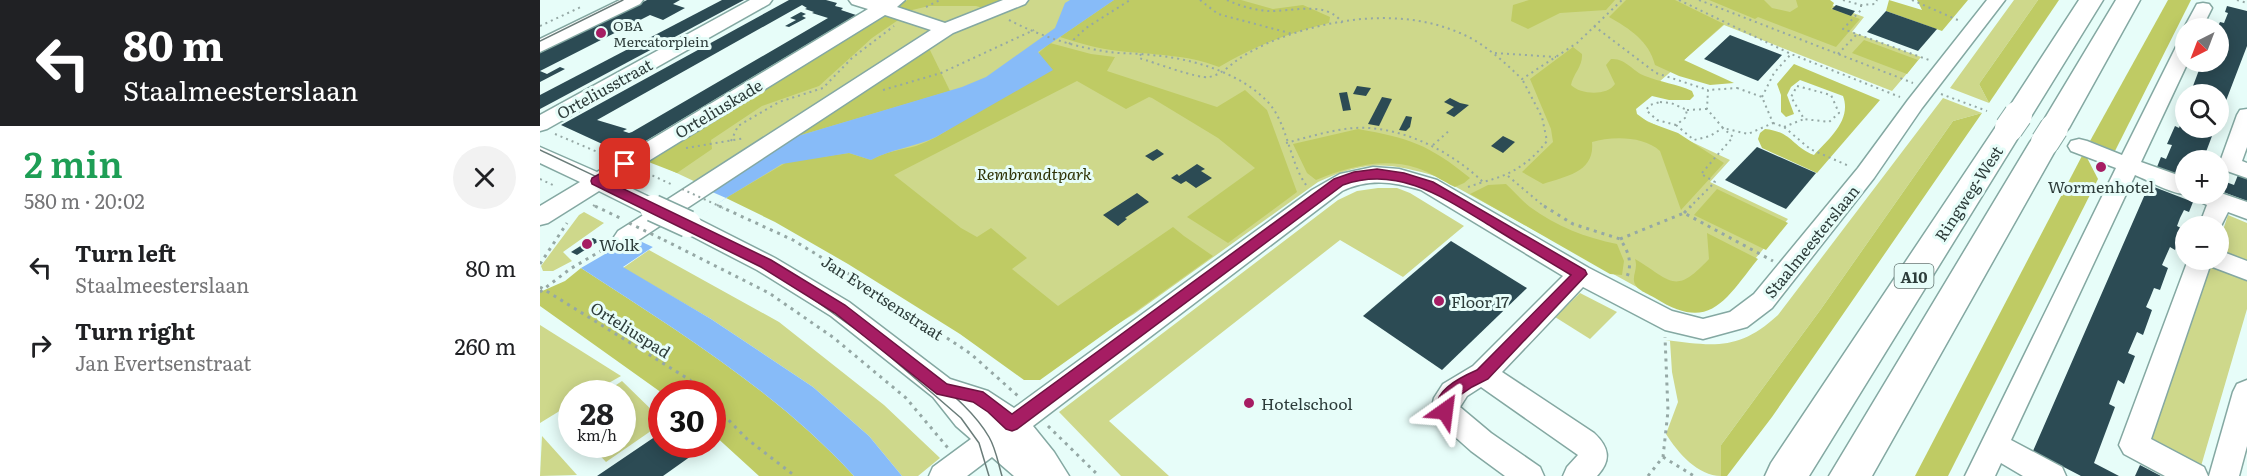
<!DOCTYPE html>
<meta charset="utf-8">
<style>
body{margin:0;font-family:Literata,serif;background:#f2f2f2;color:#202124;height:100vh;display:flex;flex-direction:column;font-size:22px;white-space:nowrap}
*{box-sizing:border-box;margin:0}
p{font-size:20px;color:#757577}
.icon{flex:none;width:33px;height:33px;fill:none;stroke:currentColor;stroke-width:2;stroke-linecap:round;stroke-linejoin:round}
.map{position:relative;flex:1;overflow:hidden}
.drawer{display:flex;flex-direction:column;background:#fff;width:540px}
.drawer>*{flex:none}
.guide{background:#202124;color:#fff;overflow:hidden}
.needle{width:39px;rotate:222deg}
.tools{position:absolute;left:1635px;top:18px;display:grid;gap:12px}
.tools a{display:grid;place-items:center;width:54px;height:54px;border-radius:50%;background:#fff;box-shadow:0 3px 15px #0003;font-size:30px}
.speed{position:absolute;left:18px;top:380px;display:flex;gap:12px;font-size:30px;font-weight:700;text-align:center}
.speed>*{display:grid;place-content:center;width:78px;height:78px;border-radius:50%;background:#fff;box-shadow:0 3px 15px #0003;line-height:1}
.speed small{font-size:15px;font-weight:400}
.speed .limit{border:9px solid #d22;background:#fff;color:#111}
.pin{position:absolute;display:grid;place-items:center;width:51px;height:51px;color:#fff;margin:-26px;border-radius:12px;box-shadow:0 3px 9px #0006}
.me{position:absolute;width:66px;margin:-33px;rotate:31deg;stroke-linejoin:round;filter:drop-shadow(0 0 4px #0008)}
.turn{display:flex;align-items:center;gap:21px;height:126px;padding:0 24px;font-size:27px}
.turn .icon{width:78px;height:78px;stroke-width:2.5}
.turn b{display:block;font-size:42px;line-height:51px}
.round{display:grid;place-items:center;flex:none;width:63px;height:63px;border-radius:32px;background:#f2f2f2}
.head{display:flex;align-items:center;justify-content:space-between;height:102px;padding:0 24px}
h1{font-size:36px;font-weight:600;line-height:45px;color:#1e9e55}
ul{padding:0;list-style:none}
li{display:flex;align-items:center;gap:18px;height:78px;padding:0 24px}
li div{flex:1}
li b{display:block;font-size:22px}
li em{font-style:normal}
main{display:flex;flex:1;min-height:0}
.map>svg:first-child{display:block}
</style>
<main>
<section class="drawer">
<div class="guide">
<div class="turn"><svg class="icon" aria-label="left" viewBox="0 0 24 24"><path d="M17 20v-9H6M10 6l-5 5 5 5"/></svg><div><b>80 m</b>Staalmeesterslaan</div></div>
</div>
<div class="head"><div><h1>2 min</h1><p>580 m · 20:02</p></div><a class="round"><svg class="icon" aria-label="close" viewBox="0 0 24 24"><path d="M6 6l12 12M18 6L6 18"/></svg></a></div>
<ul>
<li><svg class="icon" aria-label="left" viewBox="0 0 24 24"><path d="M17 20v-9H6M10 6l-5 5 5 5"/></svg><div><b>Turn left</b><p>Staalmeesterslaan</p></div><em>80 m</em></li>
<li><svg class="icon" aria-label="right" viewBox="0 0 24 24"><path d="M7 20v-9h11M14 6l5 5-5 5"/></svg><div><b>Turn right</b><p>Jan Evertsenstraat</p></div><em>260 m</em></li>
</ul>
</section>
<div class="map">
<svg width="1707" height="476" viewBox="0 0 1707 476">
<rect width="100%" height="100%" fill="#e7fdf9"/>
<g fill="#ced88b">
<path d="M378 0H1278L1324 17 1312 32 1381 57 1352 91 1184 25 1086 111 1190 160 1170 182 1248 219 1178 304 1122 301 898 177C848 162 826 160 778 182L594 314 486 380 378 304 269 235 109 160 263 71Z"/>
<path d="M1474 0H1498L1439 84 1449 103 1410 88Z"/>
<path d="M1403 98 1442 113 1413 121 1281 309 1181 445V476C1158 476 1138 453 1126 434L1138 402 1132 372 1130 341 1125 340C1174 346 1199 351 1238 315Z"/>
<path d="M838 188H857L870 193 924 226 863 277 800 240 569 421 629 476H581L519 412 798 200 817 191Z"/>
<path d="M44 212 64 223 23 252 32 261 13 271H3L1 266 39 215Z"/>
<path d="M1688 215 1707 223V309L1659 473 1607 447 1672 260H1678L1679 242Z"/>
<path d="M109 250 239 322 344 405 400 458 378 476H362L329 436 273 387 171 319 83 268Z"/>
<path d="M1040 293 1077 312 1050 339 1015 317Z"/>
<path d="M0 325 81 376 51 393H32L31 404 0 423Z"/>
<path d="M82 381 121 419V424L66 462 49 444H82V393H64Z"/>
<path d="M2 436 37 475 0 476Z"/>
</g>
<g fill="#bfcb64">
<path d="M367 0H471L447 9 436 6H389L368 11 358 6Z"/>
<path d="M574 0H701L733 9 763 5 790 17 789 23C749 33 714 46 679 67 646 54 613 55 579 51 558 49 539 43 520 37Z"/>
<path d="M989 0H1075L1066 10 1020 13 988 29 971 21 973 5Z"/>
<path d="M1086 0H1135L1184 24 1144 60 1194 83 1170 85 1139 76 1115 65C1109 41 1090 29 1069 17Z"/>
<path d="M1169 0H1224L1232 8 1250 12 1258 7 1256 0H1290L1294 3 1291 9 1320 19 1296 47 1218 17 1215 19Z"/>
<path d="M1349 0 1382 10 1377 0H1428L1402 31 1346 11Z"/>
<path d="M1498 0H1519L1449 103 1439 84Z"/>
<path d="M1628 0H1651L1575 151 1550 141Z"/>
<path d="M349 11 364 16 332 38 279 86 222 106 171 140 172 149 137 173 106 161Z"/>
<path d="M1324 40 1378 60 1367 74 1312 53Z"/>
<path d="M510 43 551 54 575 57 567 71 677 107 705 90 727 110 757 192 688 243 647 217 715 168 678 138 612 98 609 97 586 109 537 81 354 175 421 228 437 237 451 228 487 258 472 269 518 306 633 227 644 236 673 256 500 380H484L420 334 308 264 235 222 186 198 247 162 309 153 331 160C345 152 360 150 376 146 390 141 402 134 414 126Z"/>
<path d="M387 44 410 91 241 141Z"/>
<path d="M1033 47 1042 54C1043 66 1033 74 1031 85 1041 95 1067 96 1075 84L1066 65 1071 59C1086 58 1092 71 1105 76 1120 82 1137 84 1152 91L1154 96 1150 100H1129L1112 96 1096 109 1097 114 1108 122 1138 133 1184 163 1141 210 1120 151C1104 136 1072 136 1052 142 1055 172 1027 176 1003 184L982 172 1013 142 1011 129 990 79Z"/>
<path d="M1254 64 1340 100 1277 173 1222 148 1218 139 1220 133 1225 129C1253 132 1252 147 1274 155 1289 139 1312 120 1303 96L1260 80 1251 87 1247 95 1254 114 1246 117 1241 112V95L1237 84Z"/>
<path d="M1442 113 1232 417 1187 476H1181V445L1281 309 1413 121Z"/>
<path d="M818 129C869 138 888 144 930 178L924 183 915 187C902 181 890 172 877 168 843 157 807 167 776 180L767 173 753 144Z"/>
<path d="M1544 152 1558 179 1408 476H1375Z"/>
<path d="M966 184C974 191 981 200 990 207 1016 226 1046 238 1077 244L1084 261 1082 275 1070 274 930 194 948 185Z"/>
<path d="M1177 189 1248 223 1226 250 1154 215Z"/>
<path d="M1167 233 1218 259C1185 300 1170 333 1115 298 1109 294 1095 290 1094 281 1093 273 1098 269 1095 259 1133 282 1135 295 1169 259Z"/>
<path d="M41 268C136 330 236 391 314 476H219L173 434 172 393H122L0 306V292L25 281Z"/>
</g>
<path fill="#87bbf8" d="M530 0H574L498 52 513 70 396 137C375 147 351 149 331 160L309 153 242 164 186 198 83 267 171 319 273 387 329 436 362 476H314C236 391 136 330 41 268L84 243 241 141 422 87 446 77 515 28 525 3Z"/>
<path fill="#e7fdf9" d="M163 188 186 198 115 248 89 236Z"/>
<g fill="#2c4b54" fill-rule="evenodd">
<path d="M107 0H140L133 4 145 8 123 20 110 15 0 71 7 74 20 67 25 69 0 82V53Z"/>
<path d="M182 0H204L0 109V95Z"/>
<path d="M249 0H286L297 3 295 6 303 8 301 10 316 15 84 154 21 125ZM262 5 267 8 265 9 274 12 272 13 288 18 92 132 89 133 83 131 87 129 57 120Z"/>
<path d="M1296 5 1315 11 1311 16 1292 9Z"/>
<path d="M1687 6 1707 11V46L1679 119 1678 94H1653L1657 87 1653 86 1659 70 1663 72 1668 62H1678L1677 28 1680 22 1684 23 1688 13 1685 12Z"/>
<path d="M1346 11 1397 29 1378 51 1327 32Z"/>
<path d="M261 12 266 14 262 16 266 18 249 27 245 26 256 20 250 18Z"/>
<path d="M1190 35 1208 42 1242 55 1218 81 1164 59Z"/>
<path d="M817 86 831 88 826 96 813 94Z"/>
<path d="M807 92 811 110 803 111 799 93Z"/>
<path d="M842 97 852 99 839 126 828 124Z"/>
<path d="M910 98 920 103 929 105 914 117 906 113 914 107 904 102Z"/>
<path d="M1645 102 1646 128H1675L1663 160H1646V178L1617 167 1621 157 1626 159 1632 145 1627 144 1635 126 1639 128 1644 115 1640 114Z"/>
<path d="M866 116 872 117 870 127 866 131 859 130Z"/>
<path d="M963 136 975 142 963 153 951 146Z"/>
<path d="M1217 147 1276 173 1246 209 1185 180Z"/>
<path d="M617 149 624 154 613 161 605 156Z"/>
<path d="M657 164 665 169 661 171 672 178 656 188 646 181 641 184 631 178 637 174 639 176Z"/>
<path d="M1698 175 1707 178V201L1678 190V179L1694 185Z"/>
<path d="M1609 185 1653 202 1649 212 1644 210 1640 218 1637 226 1643 229 1635 250 1630 247 1622 265 1628 268 1620 290 1614 288 1610 298 1606 307 1612 310 1603 335 1597 332 1588 353 1595 356 1584 384 1578 380 1569 404 1575 407 1554 463 1579 476H1541L1493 451Z"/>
<path d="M597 193 609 202 585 218 587 219 578 226 563 215Z"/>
<path d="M53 238 59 241 37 255 31 252Z"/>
<path d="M911 241 987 288 902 370 823 316Z"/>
<path d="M122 432V444H168L123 476H57Z"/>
<path d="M1600 465 1621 476H1595Z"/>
</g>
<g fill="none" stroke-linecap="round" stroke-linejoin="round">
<g stroke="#84a8a2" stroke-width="3">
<g id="minor">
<path d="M80 0H103L100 4 0 52V39Z"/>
<path d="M210 0H232L229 4 7 129 0 131V115Z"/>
<path d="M309 0H365L357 7 405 23 463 0H488L485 4 413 33 94 243 86 245 78 243 74 237 78 231 105 214 59 191 8 223 0 225V206L40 182 0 163V147L57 172 328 9 312 4ZM345 15 391 30 122 203 76 181Z"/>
<path d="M1447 0H1465L1382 108 1334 178 1232 308 1207 327 1163 339 1125 330 1043 287 962 372 1054 433C1069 447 1072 460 1057 476H1023L1027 467 1038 455 941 387 927 396 920 407 951 433 1000 467 1004 476H965L931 451 895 419 891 411 894 398 903 384 933 366 1023 276 881 190C853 182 830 178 802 191L493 426 514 452 529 476H474L452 457 427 476H389L393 467 431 439 416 426 393 397 291 316 217 270 140 230 136 224 140 218 148 216 156 218 235 258 309 302 410 379 448 391 474 408 772 190 800 174 833 167 859 169 897 180 1049 268 1132 311 1163 319 1190 312 1214 294 1318 168 1368 100Z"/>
<path d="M1663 3 1669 4 1672 8 1662 28H1646V31L1644 28 1657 4Z"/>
<path d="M1646 39V62H1648L1601 162 1646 178V194H1650C1634 196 1610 181 1595 175L1471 440 1522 467 1526 476H1483L1461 463 1455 476H1425L1576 168 1531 151 1528 146 1531 141 1539 139 1547 141 1582 155 1639 41Z"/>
<path d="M1707 109V147L1702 161 1707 163V178L1687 171 1680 162 1697 115 1700 110Z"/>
<path d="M1678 192 1707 202V219L1688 212 1678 232V226H1659L1667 205 1654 199 1651 194H1678Z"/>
<path d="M1678 250 1707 261V280L1670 266 1611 439 1664 467 1668 476H1625L1584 454 1579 445 1648 260H1678Z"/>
<path d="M1707 380V446L1699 476H1669L1693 392 1697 384Z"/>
</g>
</g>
<g stroke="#84a8a2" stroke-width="3">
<g id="highway">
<path d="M1539 0H1563L1492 115 1488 121 1480 123 1484 128 1269 476H1225L1231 463 1459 122 1467 120 1464 115Z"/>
<path d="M1576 0H1600L1529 128 1524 134 1516 136 1520 142 1332 476H1289L1490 142 1495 135 1503 133 1499 128Z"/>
</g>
</g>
<g stroke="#95a8a5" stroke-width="2" stroke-dasharray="2 4" stroke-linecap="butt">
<path d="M660 0 678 14 753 34"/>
<path d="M687 0C700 6 714 10 728 11 750 12 788 0 802 23"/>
<path d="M1139 0 1251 54 1360 97"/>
<path d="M1159 0 1373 83"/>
<path d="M1303 0 1321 5 1335 4 1337 0"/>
<path d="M1372 0 1420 21"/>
<path d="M1697 0 1707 3"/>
<path d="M1321 5V10L1303 29 1389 60"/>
<path d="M386 7 400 0"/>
<path d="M469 20C500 36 534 47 569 52 583 54 597 53 611 55 649 58 696 71 725 99 748 121 748 159 766 185"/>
<path d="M0 26 43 6"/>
<path d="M1054 26 1116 73 1168 90"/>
<path d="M529 44 546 28 590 0"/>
<path d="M955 53 1016 57"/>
<path d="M601 54 599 58C613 62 658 79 669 77 680 75 688 67 696 61 706 54 717 48 728 43 787 18 860 7 920 33 944 43 963 61 982 79L1037 43 1082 0"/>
<path d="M1298 54 1317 34"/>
<path d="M1257 86 1291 95 1299 113 1289 122 1264 119 1251 97Z"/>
<path d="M1197 88 1222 97 1233 123 1208 134 1183 128 1167 109 1168 90Z"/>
<path d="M343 90 401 73 494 30"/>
<path d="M1401 94 1447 111"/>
<path d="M1222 97 1234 73 1251 54"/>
<path d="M1120 102 1131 103 1147 110 1145 118 1136 125 1117 120 1106 110 1110 105Z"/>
<path d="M1147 110 1167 109"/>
<path d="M1233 123 1244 127 1270 149 1309 166"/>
<path d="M1136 125 1154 140 1170 136 1183 128 1193 137 1161 174 1175 182 1149 208"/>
<path d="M1244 127 1264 119"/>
<path d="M15 134 67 156"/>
<path d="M191 141 198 126 239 102 283 88 312 58 354 26"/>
<path d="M746 143C768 137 791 130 814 128 860 125 911 151 943 182 971 175 989 164 1007 141L1002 117 982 79"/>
<path d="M893 145 910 130"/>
<path d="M146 148 205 138"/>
<path d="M107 173 133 185"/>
<path d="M968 176 1006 208"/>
<path d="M0 179 15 186"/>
<path d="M928 187 943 182"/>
<path d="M53 205 58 208"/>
<path d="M177 205 183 208"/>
</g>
<g stroke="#95a8a5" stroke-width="3" stroke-dasharray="3 5" stroke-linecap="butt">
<path d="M55 206 82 219"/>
<path d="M179 206 253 240 338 292 431 354 478 396"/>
<path d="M1004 206 1033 224 1080 239C1089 252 1093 264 1086 279"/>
<path d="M1144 213 1151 206"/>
<path d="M1080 239 1144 213 1233 261"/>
<path d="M124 240 229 293 294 338 366 398 408 448"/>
<path d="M0 264 27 223"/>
<path d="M0 287 150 380 163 393"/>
<path d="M0 292 30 269 71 245"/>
<path d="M172 403 207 439 255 476"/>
<path d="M508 426 559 476"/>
<path d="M1123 457 1154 476"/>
<path d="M1108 476 1123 457 1128 411 1125 337"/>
</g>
<use href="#minor" fill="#fff" fill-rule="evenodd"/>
<use href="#highway" fill="#fff" fill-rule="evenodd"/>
<g stroke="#6a7c79" stroke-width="1.5">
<path d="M0 41 83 0"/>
<path d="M0 150C132 213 266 272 379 366 403 387 433 409 449 437 456 449 458 463 462 476"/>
<path d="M262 291 332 341 421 418 439 443 449 476"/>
</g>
<g stroke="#84a8a2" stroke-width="29" stroke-linecap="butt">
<path id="minor-bridge" d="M113 208 148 224"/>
</g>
<g stroke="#84a8a2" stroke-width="30" stroke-linecap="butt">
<g id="highway-bridge">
<path d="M1469 128 1478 115"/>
<path d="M1505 142 1514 128"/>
</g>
</g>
<path stroke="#95a8a5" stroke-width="2" stroke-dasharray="2 4" stroke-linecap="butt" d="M142 189 177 205"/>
<path stroke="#95a8a5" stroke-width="3" stroke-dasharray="3 5" stroke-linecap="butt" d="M89 223 124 240"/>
<use href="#minor-bridge" stroke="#fff" stroke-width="26"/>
<use href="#highway-bridge" stroke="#fff" stroke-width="28"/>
</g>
<path fill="#a61d63" stroke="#6c1340" stroke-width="1.5" d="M85 160 89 161 91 164 89 167 67 181 231 260 305 305 407 384 443 392 472 414 794 179 814 172 837 169 864 173 893 182 1045 270 1047 274 948 379 932 387 916 398 910 416 905 418 899 416C887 393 921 377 937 370L1031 275C1004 259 978 243 952 227 906 199 859 165 803 185L477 429 472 431 466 429 448 412 433 402 397 394 295 313 221 267 52 184 51 181 52 178Z"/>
<g fill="#a61d63" stroke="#e7fdf9" stroke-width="2">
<circle cx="61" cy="33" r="6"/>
<circle cx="1561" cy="167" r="6"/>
<circle cx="47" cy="244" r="6"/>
<circle cx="899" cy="301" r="6"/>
<circle cx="709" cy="403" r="6"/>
</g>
<g text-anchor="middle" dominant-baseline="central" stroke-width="6" stroke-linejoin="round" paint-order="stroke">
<g font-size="14" fill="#2d3c3a" stroke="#e7fdf9" text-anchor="start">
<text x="73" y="25">OBA<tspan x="73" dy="16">Mercatorplein</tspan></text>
</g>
<rect fill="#e7fdf9" stroke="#657673" stroke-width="1.5" x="1354.5" y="264" width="39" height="24" rx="4.5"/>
<g font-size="15" font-weight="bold" fill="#2d3c3a">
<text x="1374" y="276">A10</text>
</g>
<g font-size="16" fill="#2d3c3a" stroke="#e7fdf9">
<text transform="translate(64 88) rotate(-29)">Orteliusstraat</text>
<text transform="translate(178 108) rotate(-31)">Orteliuskade</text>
<text transform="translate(1428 193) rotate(-57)">Ringweg-West</text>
<text transform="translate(1271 241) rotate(-51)">Staalmeesterslaan</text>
<text transform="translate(343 297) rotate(33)">Jan Evertsenstraat</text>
<text transform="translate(91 329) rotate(32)">Orteliuspad</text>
</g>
<g font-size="16" font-style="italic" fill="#2d3104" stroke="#e7fdf9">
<text x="494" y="173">Rembrandtpark</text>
</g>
<g font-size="16" fill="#2d3c3a" stroke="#e7fdf9" text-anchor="start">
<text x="1561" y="186" text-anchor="middle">Wormenhotel</text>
<text x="59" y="244">Wolk</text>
<text x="911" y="301">Floor 17</text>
<text x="721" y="403">Hotelschool</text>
</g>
</g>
</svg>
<div class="tools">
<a><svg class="needle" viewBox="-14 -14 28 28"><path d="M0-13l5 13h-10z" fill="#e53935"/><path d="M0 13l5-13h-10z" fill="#757577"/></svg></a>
<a><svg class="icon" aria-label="search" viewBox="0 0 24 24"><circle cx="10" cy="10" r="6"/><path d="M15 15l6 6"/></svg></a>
<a>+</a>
<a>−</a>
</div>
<div class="speed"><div>28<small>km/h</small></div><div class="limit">30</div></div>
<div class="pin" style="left:85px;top:164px;background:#d93025"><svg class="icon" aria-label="arrive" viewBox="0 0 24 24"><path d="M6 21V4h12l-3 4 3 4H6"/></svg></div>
<svg class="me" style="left:905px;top:411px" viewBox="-20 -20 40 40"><path d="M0-17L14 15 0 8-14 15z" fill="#a61d63" stroke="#fff" stroke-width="4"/></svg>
</div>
</main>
